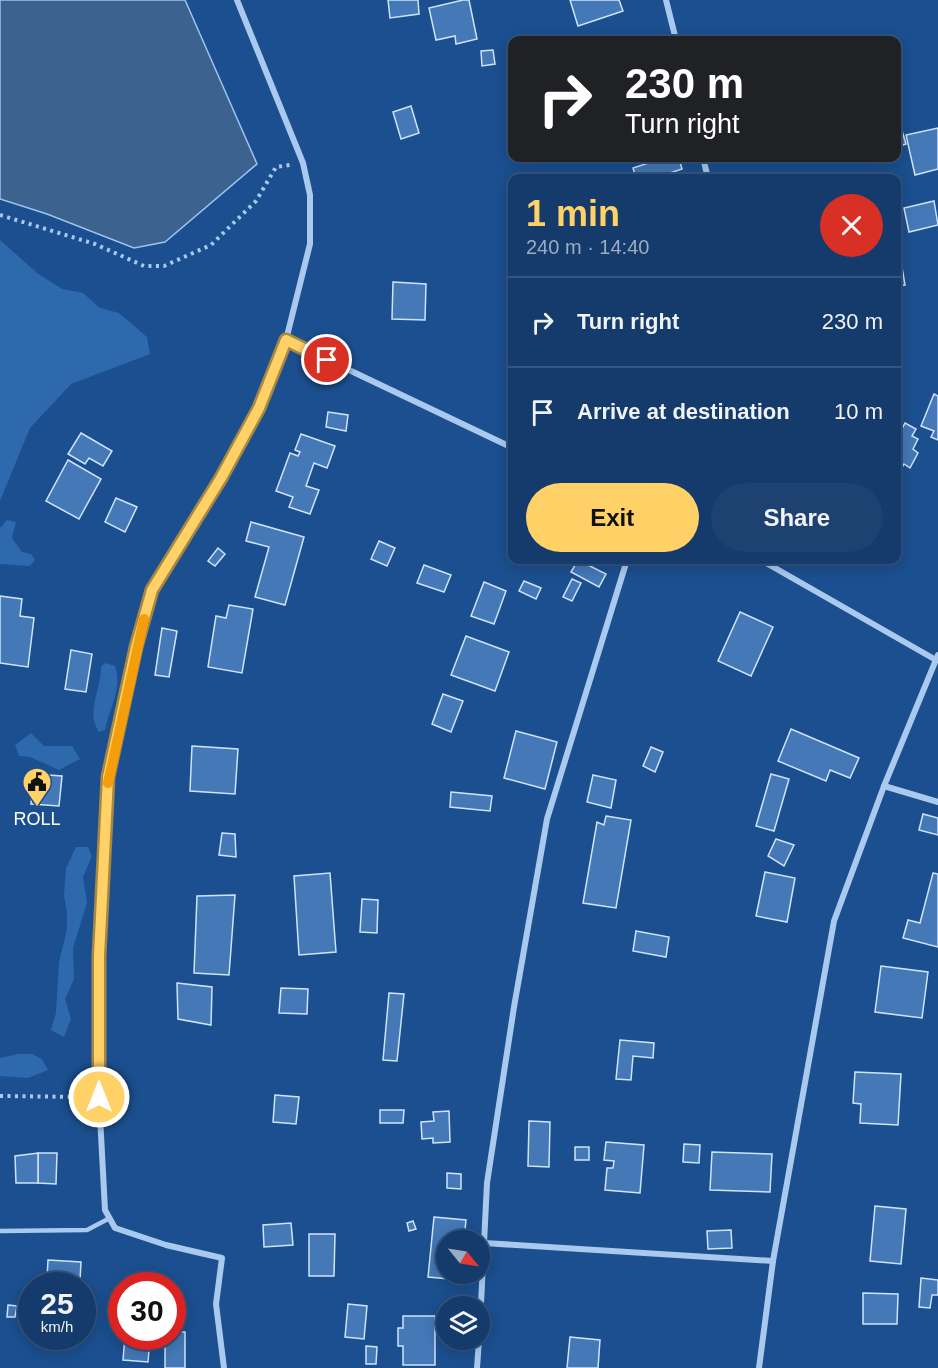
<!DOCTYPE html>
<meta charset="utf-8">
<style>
body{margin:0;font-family:Helvetica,sans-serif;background:#1d4271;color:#f1f3f6;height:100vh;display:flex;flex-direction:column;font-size:22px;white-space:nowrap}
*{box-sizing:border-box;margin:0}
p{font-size:20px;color:#9dadc1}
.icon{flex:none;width:33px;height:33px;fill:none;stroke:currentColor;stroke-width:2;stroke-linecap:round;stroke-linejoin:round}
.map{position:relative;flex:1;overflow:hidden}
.details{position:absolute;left:508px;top:174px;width:393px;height:390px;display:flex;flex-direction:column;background:#143b6b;border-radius:12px;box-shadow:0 3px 15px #0003,0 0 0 2px #33557e}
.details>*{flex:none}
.top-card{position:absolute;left:508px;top:36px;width:393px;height:126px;border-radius:12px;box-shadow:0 3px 15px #0003,0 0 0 2px #33557e;background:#202124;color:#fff;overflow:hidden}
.needle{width:39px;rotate:120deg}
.fabs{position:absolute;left:436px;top:1230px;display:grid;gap:12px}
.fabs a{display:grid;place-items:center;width:54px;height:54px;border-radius:50%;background:#143b6b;box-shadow:0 3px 15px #0003,0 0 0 2px #33557e;font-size:30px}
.speed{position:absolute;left:18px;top:1272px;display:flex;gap:12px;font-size:30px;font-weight:700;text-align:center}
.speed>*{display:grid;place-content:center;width:78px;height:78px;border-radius:50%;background:#143b6b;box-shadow:0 3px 15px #0003,0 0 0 2px #33557e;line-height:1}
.speed small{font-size:15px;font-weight:400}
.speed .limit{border:9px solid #d22;background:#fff;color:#111}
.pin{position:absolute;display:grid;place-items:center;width:51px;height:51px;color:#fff;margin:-26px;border:3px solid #fff;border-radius:50%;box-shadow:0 2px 6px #0007}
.me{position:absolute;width:66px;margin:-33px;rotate:0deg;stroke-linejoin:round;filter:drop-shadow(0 0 4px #0008)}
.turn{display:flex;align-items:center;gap:21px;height:126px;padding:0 18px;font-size:27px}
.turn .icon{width:78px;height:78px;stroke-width:2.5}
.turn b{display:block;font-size:42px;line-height:51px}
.round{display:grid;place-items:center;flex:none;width:63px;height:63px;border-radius:32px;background:#1d4271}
.summary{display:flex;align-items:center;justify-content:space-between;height:102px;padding:0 18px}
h1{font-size:36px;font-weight:800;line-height:45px;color:#ffd166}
.primary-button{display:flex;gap:12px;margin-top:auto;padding:12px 18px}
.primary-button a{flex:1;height:69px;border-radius:36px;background:#ffd166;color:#111;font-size:24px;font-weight:800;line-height:69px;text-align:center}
.primary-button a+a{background:#1d4271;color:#f1f3f6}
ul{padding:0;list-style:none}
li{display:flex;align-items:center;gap:18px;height:90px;padding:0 18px;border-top:2px solid #33557e}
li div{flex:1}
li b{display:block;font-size:22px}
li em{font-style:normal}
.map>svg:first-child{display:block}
</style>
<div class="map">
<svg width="938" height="1368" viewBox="0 0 938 1368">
<rect width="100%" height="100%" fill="#1b4f8f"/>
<g fill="#2e69ad">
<path d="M0 240 37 273 62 289 83 293 100 308 119 313 147 337 150 354 71 384 30 428 0 501Z"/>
<path d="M7 520 16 522 12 538 22 552 31 554 35 560 30 566 0 564V528Z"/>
<path d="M106 663 115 666C123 689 109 708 105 730L99 732C85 712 102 688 101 666Z"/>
<path d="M31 733 44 746H72L80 759 59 770 30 757 19 756 15 745Z"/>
<path d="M76 847H88L92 856 83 877 87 903 73 948 74 979 65 999 71 1019 64 1037 51 1030 56 1013 59 962 67 929V912L64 896 66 868Z"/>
<path d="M18 1054H32L42 1059 48 1070 28 1078 0 1076V1058Z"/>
</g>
<path fill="#3c6290" stroke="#9cc4f0" stroke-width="1.5" d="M0 0H185L257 164 165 242 134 248 47 214 0 199Z"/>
<g fill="#4478b7" stroke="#cfe3fa" stroke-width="1.5">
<path d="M388 0H418L419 14 390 18Z"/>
<path d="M463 0H469L477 39 456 44 455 36 436 40 429 8Z"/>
<path d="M570 0H619L623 11 578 26Z"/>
<path d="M493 50 495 64 482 66 481 51Z"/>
<path d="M411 106 419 133 401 139 393 112Z"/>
<path d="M897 114 906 144 897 147Z"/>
<path d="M938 128V169L915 175 906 135Z"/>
<path d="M616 158H643L617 163Z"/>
<path d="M664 158H679L682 169 655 178H636L633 168Z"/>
<path d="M934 201 938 225 909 232 904 208Z"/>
<path d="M900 255 905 285 897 286V256Z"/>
<path d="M393 282 426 284 425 320 392 319Z"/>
<path d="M934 394 938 396V440L931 437 934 431 921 426Z"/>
<path d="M328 412 348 415 346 431 326 427Z"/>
<path d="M905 423 916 429 912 436 918 439 913 449 918 453 910 468 904 464 898 475 897 431 900 433Z"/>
<path d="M81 433 112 451 103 466 89 458 85 464 68 454Z"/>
<path d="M301 434 335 446 327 468 314 463 306 486 319 490 310 514 289 507 293 497 276 491 290 453 298 456 300 452 295 450Z"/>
<path d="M68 460 101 479 79 519 46 501Z"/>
<path d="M116 498 137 507 125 532 105 522Z"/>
<path d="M251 522 304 537 285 605 255 597 269 547 246 541Z"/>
<path d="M379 541 395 548 387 566 371 559Z"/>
<path d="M218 548 225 554 215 566 208 561Z"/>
<path d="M578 560 606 574 599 587 571 572Z"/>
<path d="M424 565 451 575 444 592 417 583Z"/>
<path d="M572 579 581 583 572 601 563 597Z"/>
<path d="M524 581 541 588 536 599 519 591Z"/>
<path d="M484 582 506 591 494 624 471 616Z"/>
<path d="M0 596 22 599 20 616 34 618 28 667 0 663Z"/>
<path d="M229 605 253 609 242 673 208 667 216 616 226 618Z"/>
<path d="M740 612 773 627 751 676 718 661Z"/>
<path d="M162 628 177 631 169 677 155 675Z"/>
<path d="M466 636 509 652 495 691 451 675Z"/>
<path d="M71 650 92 654 86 692 65 689Z"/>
<path d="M443 694 463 701 451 732 432 724Z"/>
<path d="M791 729 859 758 850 778 830 770 826 781 778 761Z"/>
<path d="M516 731 557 742 545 789 504 778Z"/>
<path d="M192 746 238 749 235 794 190 791Z"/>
<path d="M651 747 663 752 655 772 643 766Z"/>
<path d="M34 774 62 776 59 806 31 804Z"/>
<path d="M771 774 789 779 774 831 756 826Z"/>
<path d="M593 775 616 780 611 808 587 802Z"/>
<path d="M451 792 492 796 490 811 450 807Z"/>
<path d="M923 814 938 818V835L919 830Z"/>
<path d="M606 816 631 820 616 908 583 903 597 822 604 825Z"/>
<path d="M222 833 235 834 236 857 219 855Z"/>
<path d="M776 839 794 845 784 866 768 856Z"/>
<path d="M765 872 795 878 787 922 756 916Z"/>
<path d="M330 873 336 952 299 955 294 876Z"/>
<path d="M933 873 938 874V947L903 938 908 920 920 923Z"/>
<path d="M235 895 229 975 194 973 197 896Z"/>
<path d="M362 899 378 900 377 933 360 932Z"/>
<path d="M636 931 669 937 666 957 633 951Z"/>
<path d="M881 966 928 972 922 1018 875 1012Z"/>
<path d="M177 983 212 987 211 1025 178 1019Z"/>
<path d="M281 988 308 989 307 1014 279 1013Z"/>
<path d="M389 993 404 994 397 1061 383 1060Z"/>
<path d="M620 1040 654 1043 653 1058 633 1056 631 1080 616 1079Z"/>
<path d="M855 1072 901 1074 898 1125 860 1123 861 1104 853 1103Z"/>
<path d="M275 1095 299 1097 296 1124 273 1122Z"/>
<path d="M380 1110H404L403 1123H380Z"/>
<path d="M449 1111 450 1142 433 1143V1138L422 1139 421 1122 434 1121 433 1112Z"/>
<path d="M529 1121 550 1122 549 1167 528 1166Z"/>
<path d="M606 1142 644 1145 640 1193 605 1190 607 1168H613L614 1161 604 1160Z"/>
<path d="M684 1144 700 1145 699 1163 683 1162Z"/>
<rect x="575" y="1147" width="14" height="13"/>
<path d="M712 1152 772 1154 770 1192 710 1190Z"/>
<path d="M38 1153H57L56 1184 38 1183Z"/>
<path d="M38 1153V1183H16L15 1156Z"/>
<path d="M447 1173 461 1174V1189L447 1188Z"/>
<path d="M875 1206 906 1209 901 1264 870 1261Z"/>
<path d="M434 1217 466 1220 464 1240H447V1274H460V1280L428 1277Z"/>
<path d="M413 1221 416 1229 409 1231 407 1223Z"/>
<path d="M291 1223 293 1245 264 1247 263 1225Z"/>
<path d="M731 1230 732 1248 708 1249 707 1231Z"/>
<path d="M309 1234H335L334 1276H309Z"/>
<path d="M48 1260 81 1262 80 1281 47 1278Z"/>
<path d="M921 1278 938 1280V1295H932L930 1308 919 1307Z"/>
<path d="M169 1281 170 1286H151V1282Z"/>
<path d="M863 1293 898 1294 897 1324H863Z"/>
<path d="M348 1304 367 1306 364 1339 345 1337Z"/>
<path d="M8 1305 17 1306 15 1317H7Z"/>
<path d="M403 1316H435V1365H403V1346H398V1328H403Z"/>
<path d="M172 1332H185V1368H165V1336H172Z"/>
<path d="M125 1336 150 1339 148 1362 123 1360Z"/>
<path d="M570 1337 600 1340 598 1368H567Z"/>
<path d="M366 1346 377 1347 376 1364H366Z"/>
</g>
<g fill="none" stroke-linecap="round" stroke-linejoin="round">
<g stroke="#a9c9ee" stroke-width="4" stroke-dasharray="3 4.5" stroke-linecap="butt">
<path d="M0 215 95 244 144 266H164L211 245 256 201 276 167 290 165"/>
<path d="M0 1096 86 1097"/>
</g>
<path stroke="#a9c9ee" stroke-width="4.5" d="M0 1231 87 1230 110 1218"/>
<g stroke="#a9c9ee" stroke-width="6">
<path d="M666 0 676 40"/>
<path d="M703 158 708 178"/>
<path d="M286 340 513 448"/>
<path d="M761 560 936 660"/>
<path d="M884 786 938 802"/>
<path d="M484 1243 773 1261"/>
<path d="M480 1324 487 1183 514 1007 547 819 627 560"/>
<path d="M224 1368 216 1304 222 1258 166 1245 115 1228 105 1210 99 1097V956L108 778 136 647 151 590 221 478 259 408 286 340 310 244V195L303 163 237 0"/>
<path d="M477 1368 479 1340"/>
<path d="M759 1368 773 1261 834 921 884 786 938 655"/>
</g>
</g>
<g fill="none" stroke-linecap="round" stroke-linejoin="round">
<g stroke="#a68842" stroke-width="15">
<path id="route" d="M99 1097V956L108 777 136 647 152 590 221 478 259 408 286 340 327 360"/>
</g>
<use href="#route" stroke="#ffd166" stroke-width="10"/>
<path stroke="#f59e0b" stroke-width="10" d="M108 783 144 619"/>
</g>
<defs>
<g id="civic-pin" transform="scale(1.5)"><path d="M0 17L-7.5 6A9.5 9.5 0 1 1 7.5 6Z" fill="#ffd166" stroke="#1b4f8f"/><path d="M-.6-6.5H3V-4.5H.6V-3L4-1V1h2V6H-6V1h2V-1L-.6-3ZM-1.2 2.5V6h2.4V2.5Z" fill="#111"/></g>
</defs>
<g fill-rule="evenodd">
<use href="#civic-pin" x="37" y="782"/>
</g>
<g text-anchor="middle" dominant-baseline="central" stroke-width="6" stroke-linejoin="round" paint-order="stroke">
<g font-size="18" fill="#fff" stroke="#1b4f8f">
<text x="37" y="819">ROLL</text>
</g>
</g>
</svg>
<div class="fabs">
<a><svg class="needle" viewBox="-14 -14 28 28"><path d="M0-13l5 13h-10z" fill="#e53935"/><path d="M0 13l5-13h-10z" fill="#9dadc1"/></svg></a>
<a><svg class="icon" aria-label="layers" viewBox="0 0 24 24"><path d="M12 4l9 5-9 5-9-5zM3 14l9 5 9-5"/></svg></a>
</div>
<div class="speed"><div>25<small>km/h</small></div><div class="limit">30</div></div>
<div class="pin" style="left:327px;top:360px;background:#d93025"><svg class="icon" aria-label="arrive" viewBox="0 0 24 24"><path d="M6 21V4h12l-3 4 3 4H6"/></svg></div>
<svg class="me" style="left:99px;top:1097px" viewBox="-20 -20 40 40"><circle r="17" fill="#ffd166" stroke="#fff" stroke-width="3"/><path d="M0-11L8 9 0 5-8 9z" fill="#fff"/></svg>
<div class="top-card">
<div class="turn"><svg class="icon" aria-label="right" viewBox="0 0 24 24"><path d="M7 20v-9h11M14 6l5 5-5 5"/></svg><div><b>230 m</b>Turn right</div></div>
</div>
<section class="details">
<div class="summary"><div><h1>1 min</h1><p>240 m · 14:40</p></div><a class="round" style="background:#d93025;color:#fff"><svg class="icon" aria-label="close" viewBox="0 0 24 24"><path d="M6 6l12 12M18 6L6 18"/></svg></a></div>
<ul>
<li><svg class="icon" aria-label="right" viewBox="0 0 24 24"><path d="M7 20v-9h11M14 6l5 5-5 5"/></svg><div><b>Turn right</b></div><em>230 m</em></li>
<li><svg class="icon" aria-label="arrive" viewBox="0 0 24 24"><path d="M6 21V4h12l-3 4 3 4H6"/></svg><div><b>Arrive at destination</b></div><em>10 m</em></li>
</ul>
<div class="primary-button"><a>Exit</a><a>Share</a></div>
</section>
</div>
